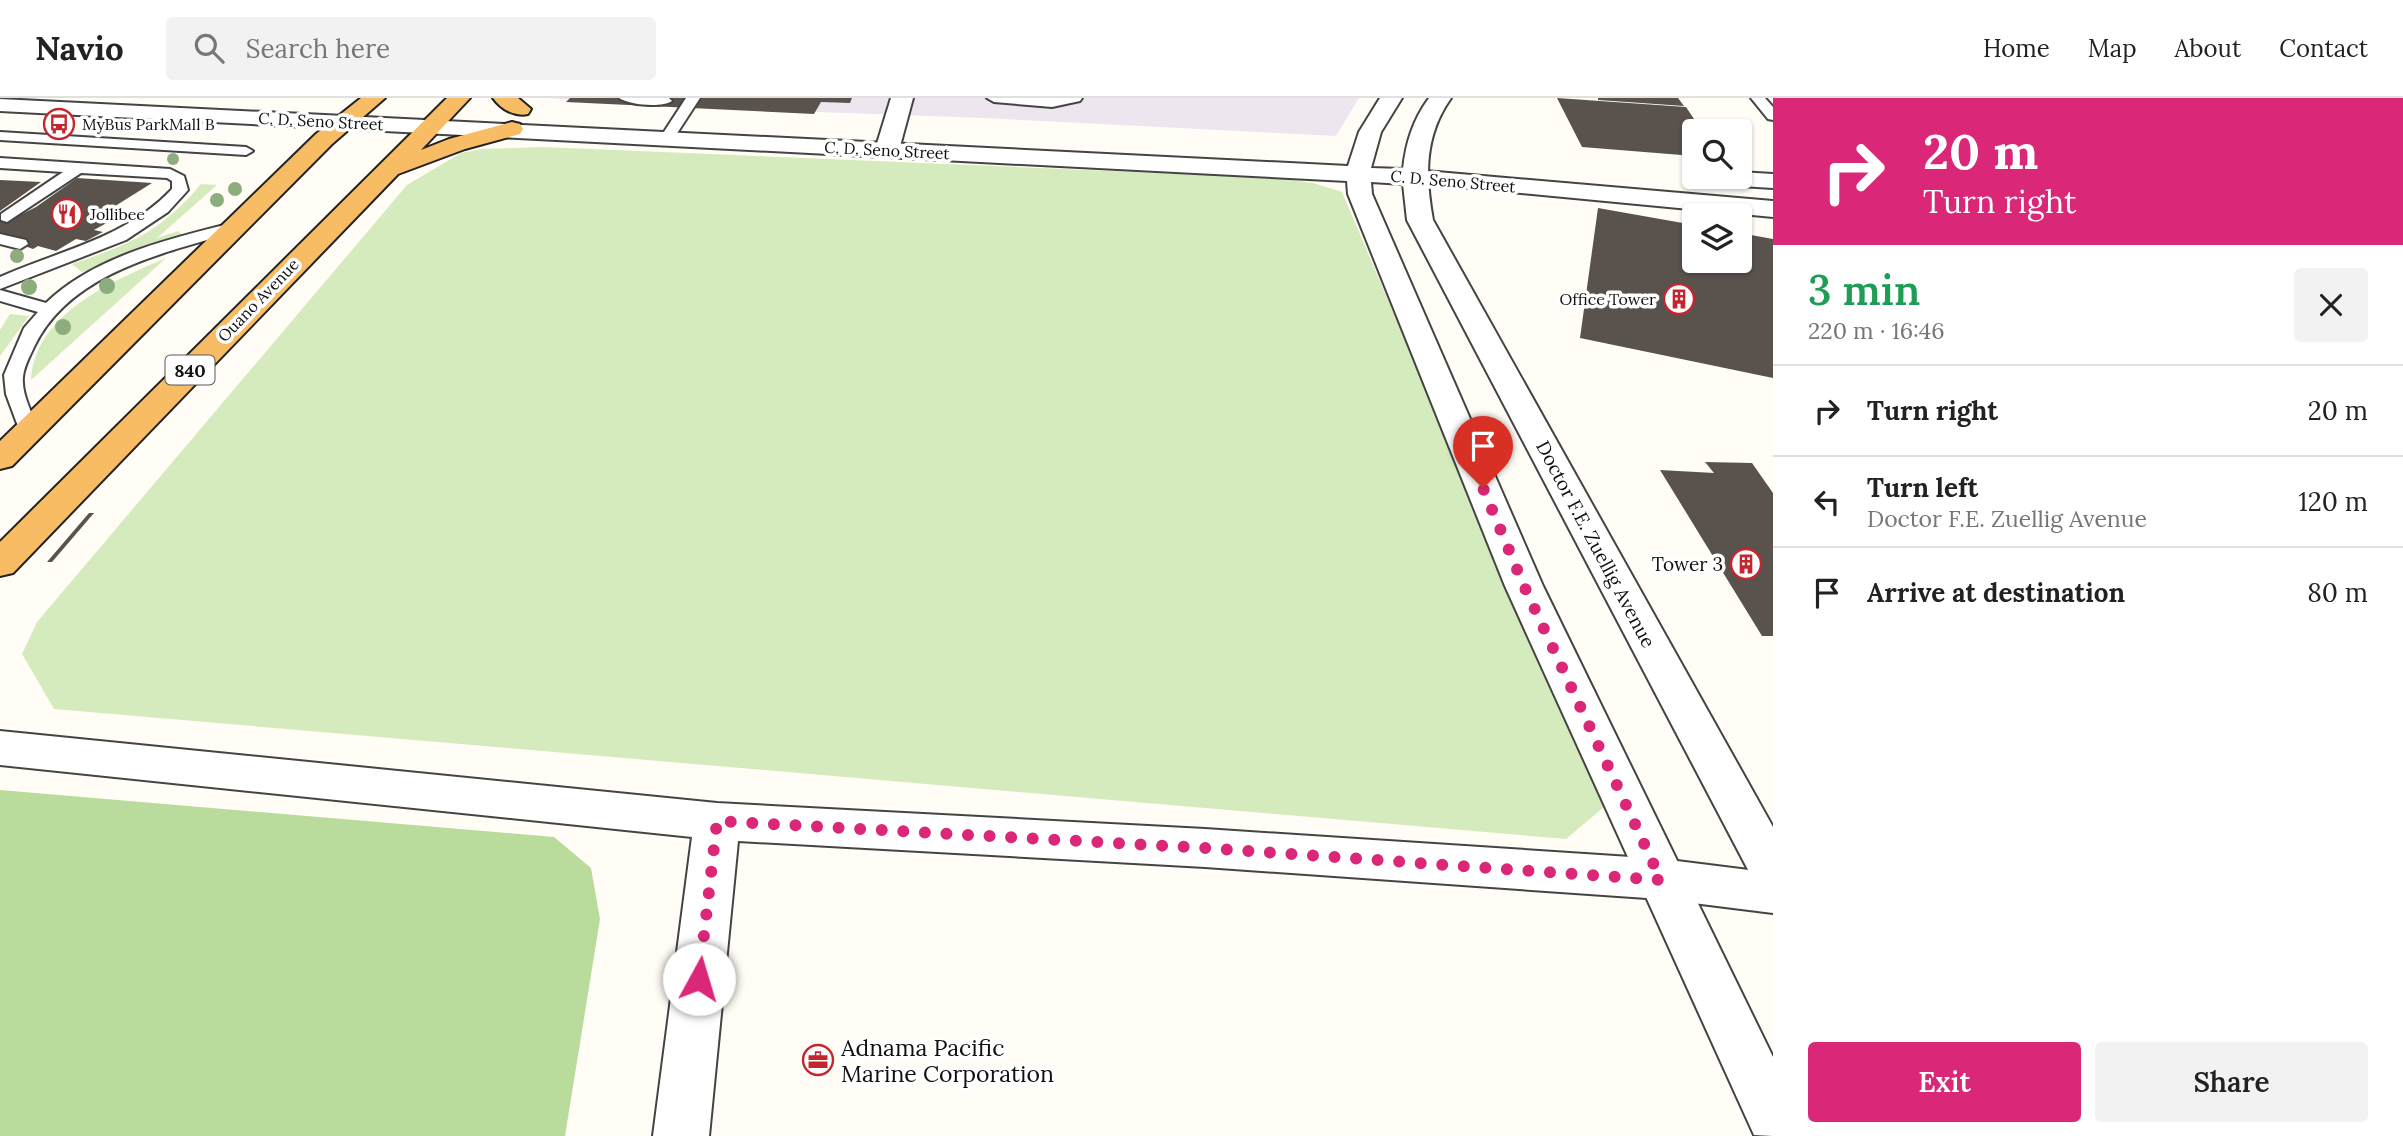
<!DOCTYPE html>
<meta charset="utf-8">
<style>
body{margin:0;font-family:Lora,serif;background:#f2f2f2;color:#222;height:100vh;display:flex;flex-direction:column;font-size:26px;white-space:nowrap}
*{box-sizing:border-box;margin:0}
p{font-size:23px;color:#767676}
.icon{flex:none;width:38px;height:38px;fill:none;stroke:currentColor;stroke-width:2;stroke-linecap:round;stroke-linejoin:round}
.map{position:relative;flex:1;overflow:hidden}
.drawer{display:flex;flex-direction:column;background:#fff;width:630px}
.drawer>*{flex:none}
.hud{background:#db2777;color:#fff;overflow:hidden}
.fabs{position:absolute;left:1682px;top:21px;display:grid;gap:14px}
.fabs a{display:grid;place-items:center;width:70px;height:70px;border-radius:7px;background:#fff;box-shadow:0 2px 5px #0004;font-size:35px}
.pin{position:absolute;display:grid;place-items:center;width:60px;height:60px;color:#fff;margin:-72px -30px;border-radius:50% 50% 50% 0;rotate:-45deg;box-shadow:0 0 7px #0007}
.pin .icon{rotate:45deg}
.me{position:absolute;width:77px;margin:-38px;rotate:6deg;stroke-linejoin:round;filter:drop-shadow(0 0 5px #0008)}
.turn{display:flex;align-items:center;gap:24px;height:147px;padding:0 35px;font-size:32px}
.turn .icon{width:91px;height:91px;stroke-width:2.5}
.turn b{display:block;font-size:49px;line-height:60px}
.round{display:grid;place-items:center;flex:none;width:74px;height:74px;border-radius:7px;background:#f2f2f2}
.overview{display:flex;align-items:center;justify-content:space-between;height:119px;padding:0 35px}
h1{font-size:42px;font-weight:600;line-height:52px;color:#1e9e55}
.button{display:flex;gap:14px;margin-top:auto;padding:14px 35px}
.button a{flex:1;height:80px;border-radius:7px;background:#db2777;color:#fff;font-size:28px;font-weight:600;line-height:80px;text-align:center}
.button a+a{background:#f2f2f2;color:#222}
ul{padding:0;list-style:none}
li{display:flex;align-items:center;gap:21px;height:91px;padding:0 35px;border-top:2px solid #e0e0e0}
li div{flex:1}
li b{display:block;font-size:26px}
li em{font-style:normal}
header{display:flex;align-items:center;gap:42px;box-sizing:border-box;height:98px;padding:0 35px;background:#fff;border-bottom:2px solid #e0e0e0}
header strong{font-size:33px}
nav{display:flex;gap:38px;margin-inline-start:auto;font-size:24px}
.search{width:490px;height:63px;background:#f2f2f2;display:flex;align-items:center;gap:18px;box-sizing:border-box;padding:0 24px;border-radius:7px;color:#767676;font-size:26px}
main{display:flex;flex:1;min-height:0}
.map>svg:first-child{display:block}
</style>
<header>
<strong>Navio</strong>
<div class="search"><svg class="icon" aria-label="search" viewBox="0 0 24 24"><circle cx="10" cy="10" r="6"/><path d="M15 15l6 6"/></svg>Search here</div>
<nav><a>Home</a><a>Map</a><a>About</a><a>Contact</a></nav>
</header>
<main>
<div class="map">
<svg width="1773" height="1038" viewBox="0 0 1773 1038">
<rect width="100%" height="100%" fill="#fffdf5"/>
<path fill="#eee6ef" d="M549 0H1359L1336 38 983 20 649 8Z"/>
<g fill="#d5ebbd">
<path d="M543 49 1276 80 1313 85 1342 94 1604 709 1566 741 54 611 22 556 37 524 407 87 461 55 481 51Z"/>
<path d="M201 86 217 87 157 140 178 133 184 139 82 174 72 166C129 147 162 133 201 86Z"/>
<path d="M166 160 31 282C35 215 113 183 166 160Z"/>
<path d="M10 216 29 218 0 258V232Z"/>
</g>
<path fill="#b9dc9c" d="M0 692 554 739 591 770 600 821 565 1038H0Z"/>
<g fill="#5a524d">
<path d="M570 0H852L850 5 821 4 814 16 566 4Z"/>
<path d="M1557 0 1686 9 1702 33H1694V58L1582 49Z"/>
<path d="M1598 0H1678L1684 8 1598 2Z"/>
<path d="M77 80 152 85 104 115 121 117 94 132 103 134 86 143 76 141 56 153 38 148 33 151 0 139V120L16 119 36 109Z"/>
<path d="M0 82 41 84 0 113Z"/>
<path d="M1598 110 1694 127V163H1740V135L1773 141V280L1580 240Z"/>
<path d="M1705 364 1752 365 1773 395V538H1762L1660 372 1714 375Z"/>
<path d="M89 415H94L52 464H47Z"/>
</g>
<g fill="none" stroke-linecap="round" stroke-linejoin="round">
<g stroke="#444" stroke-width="4">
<g id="service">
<path d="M619 0H669L672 3C662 10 629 7 619 0Z"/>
<path d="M686 0H700L672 43H662L660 40Z"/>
<path d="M987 0H1082L1080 3 1052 9 994 4Z"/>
<path d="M1751 0H1765L1773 9V22L1768 21Z"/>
<path d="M0 34 246 49 253 53 246 57 0 42Z"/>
<path d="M0 60 170 71 184 78 188 92 168 114 126 142 0 191V179C60 152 125 141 172 91V83L167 80 81 75 7 124 1 122V116L63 74 0 70Z"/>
<path d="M236 124 244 129 242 132C168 154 70 173 34 249 30 258 24 268 23 279 21 297 34 318 39 335L36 339H22L6 296 4 277 24 230 38 214 0 203V192L46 205C94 158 172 140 236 124Z"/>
<path d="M0 136 26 142 28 146 20 151 0 146Z"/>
</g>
</g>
<g stroke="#444" stroke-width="4">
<g id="minor">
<path d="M891 0H913L899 52 895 57H879L875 52Z"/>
<path d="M1414 72 1773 103V119L1406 84 1402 79 1406 74Z"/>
<path d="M1740 74 1773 76V90L1708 86 1700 84 1696 79H1740Z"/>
<path d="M0 633 717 705 1205 731 1661 761 1773 775V815L1661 801 1205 769 738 743 709 1038H653L692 739 0 667Z"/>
</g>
</g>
<g stroke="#444" stroke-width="4">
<path id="tertiary" d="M1380 0H1402L1381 34 1371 70 1403 71C1406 44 1413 22 1429 0H1451C1424 38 1425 78 1433 122L1773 729V793L1756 787 1407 122 1403 86 1371 84 1372 96 1543 488 1773 959V1038L1754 1037 1505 488 1348 96 1347 83 0 13V1L1348 68 1359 34Z"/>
</g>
<g stroke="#222" stroke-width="4">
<g id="trunk">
<path d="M361 0H385L332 46 12 368 0 371V343L316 36Z"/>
<path d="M447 0H470L421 52 449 41 512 24 520 26 523 31 520 36 465 51 398 76 13 475 0 478V444Z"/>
<path d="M493 0H518L531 11 528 16C514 19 501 11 493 0Z"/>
</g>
</g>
<use href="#service" fill="#fff" fill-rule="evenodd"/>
<use href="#minor" fill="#fff" fill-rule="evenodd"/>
<use href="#tertiary" fill="#fff" fill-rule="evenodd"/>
<use href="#trunk" fill="#f7bc64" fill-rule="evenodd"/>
</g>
<g fill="#8dad7f">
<circle cx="173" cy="61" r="6"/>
<circle cx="235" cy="91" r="7"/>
<circle cx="217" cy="102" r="7"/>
<circle cx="17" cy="158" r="7"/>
<circle cx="107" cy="188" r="8"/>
<circle cx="29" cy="189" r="8"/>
<circle cx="63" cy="229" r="8"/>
</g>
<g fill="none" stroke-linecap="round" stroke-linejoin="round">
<path stroke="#db2777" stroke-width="12" stroke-dasharray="0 21.6" d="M699 881 717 723 1205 750 1661 782 1524 488 1483 390"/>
</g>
<defs>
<g id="bus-ring" transform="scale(1.575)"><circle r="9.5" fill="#fff" stroke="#c4262e" stroke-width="1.5"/><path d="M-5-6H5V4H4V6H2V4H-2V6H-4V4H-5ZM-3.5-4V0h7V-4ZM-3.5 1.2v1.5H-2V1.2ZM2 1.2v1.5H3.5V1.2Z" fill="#c4262e"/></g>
<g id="restaurant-ring" transform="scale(1.575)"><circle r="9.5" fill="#fff" stroke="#c4262e" stroke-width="1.5"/><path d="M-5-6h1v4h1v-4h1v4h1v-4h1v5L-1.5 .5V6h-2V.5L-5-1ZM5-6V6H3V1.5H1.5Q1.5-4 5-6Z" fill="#c4262e"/></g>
<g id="building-ring" transform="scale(1.575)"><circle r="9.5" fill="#fff" stroke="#c4262e" stroke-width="1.5"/><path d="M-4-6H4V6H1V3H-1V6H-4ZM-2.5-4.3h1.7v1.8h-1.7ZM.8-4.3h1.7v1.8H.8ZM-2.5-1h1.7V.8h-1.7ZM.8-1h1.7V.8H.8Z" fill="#c4262e"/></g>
<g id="office-ring" transform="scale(1.575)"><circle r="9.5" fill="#fff" stroke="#c4262e" stroke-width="1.5"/><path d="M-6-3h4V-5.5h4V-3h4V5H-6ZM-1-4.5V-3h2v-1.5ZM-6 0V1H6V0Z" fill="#c4262e"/></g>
</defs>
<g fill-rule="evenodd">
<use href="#bus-ring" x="59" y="26"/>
<use href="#restaurant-ring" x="67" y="116"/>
<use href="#building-ring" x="1679" y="201"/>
<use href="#building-ring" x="1746" y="466"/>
<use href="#office-ring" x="818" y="962"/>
</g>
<g text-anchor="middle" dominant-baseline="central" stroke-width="7" stroke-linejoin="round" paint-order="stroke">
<g font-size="16" fill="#111" stroke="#fff">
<text transform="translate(321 23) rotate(3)">C. D. Seno Street</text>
<text transform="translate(887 52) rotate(3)">C. D. Seno Street</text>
<text transform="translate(1453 83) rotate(5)">C. D. Seno Street</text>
<text transform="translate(258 202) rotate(-46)">Ouano Avenue</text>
</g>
<g font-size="16" fill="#111" stroke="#fff" text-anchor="start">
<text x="82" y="26">MyBus ParkMall B</text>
<text x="90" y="116">Jollibee</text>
<text x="1656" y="201" text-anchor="end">Office Tower</text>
</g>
<rect fill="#fff" stroke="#585858" stroke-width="2" x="165.5" y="257.5" width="49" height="29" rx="5"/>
<g font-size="18" font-weight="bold" fill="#111">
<text x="190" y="272">840</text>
</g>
<g font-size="19" fill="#111" stroke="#fff">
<text transform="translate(1596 446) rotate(62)">Doctor F.E. Zuellig Avenue</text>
</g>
<g font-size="19" fill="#111" stroke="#fff" text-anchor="end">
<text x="1723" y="466">Tower 3</text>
</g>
<g font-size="23" fill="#111" stroke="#fff" text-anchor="start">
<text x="841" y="949">Adnama Pacific<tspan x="841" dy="26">Marine Corporation</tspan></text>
</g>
</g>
</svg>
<div class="fabs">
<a><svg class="icon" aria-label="search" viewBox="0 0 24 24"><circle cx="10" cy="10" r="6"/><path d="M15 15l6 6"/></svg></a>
<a><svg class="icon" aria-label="layers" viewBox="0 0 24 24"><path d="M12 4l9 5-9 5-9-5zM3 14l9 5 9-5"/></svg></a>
</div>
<div class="pin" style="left:1483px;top:390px;background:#d93025"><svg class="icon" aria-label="arrive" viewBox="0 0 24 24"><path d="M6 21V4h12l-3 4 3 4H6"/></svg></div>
<svg class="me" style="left:699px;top:881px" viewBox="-20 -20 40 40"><circle r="19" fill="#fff"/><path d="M0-13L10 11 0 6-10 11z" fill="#db2777"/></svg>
</div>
<section class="drawer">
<div class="hud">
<div class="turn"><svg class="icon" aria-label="right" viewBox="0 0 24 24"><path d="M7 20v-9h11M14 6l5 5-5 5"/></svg><div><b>20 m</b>Turn right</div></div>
</div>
<div class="overview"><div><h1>3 min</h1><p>220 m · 16:46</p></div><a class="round"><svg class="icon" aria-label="close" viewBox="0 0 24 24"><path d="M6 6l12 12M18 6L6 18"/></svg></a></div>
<ul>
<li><svg class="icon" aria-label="right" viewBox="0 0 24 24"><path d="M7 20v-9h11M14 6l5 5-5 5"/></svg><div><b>Turn right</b></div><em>20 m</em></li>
<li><svg class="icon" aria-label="left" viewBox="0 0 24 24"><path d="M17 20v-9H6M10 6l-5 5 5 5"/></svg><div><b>Turn left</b><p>Doctor F.E. Zuellig Avenue</p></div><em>120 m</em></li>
<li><svg class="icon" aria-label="arrive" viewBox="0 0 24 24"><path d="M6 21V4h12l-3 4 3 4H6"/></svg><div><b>Arrive at destination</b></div><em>80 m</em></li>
</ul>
<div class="button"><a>Exit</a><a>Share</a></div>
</section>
</main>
